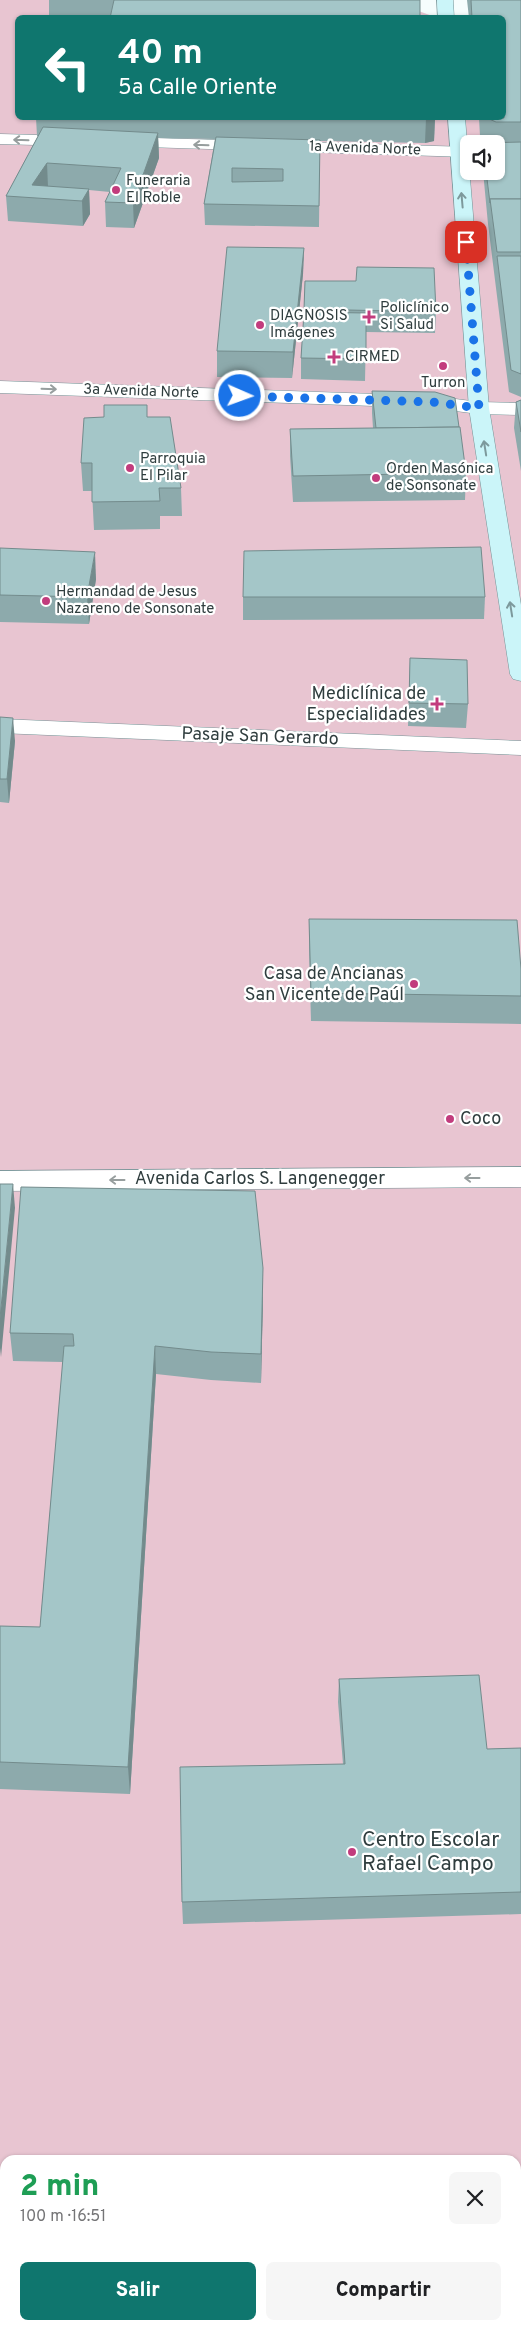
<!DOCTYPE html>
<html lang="es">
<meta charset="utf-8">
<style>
body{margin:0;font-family:Overpass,sans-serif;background:#f6f6f6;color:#202124;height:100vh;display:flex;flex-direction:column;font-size:19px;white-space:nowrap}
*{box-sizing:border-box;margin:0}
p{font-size:16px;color:#757577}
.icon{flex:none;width:28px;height:28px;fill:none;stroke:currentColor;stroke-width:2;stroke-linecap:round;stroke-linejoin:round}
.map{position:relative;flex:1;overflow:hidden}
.details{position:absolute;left:0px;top:2155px;width:521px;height:175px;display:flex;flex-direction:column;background:#fff;border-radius:15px 15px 0 0;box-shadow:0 1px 4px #0004}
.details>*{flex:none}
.top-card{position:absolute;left:15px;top:15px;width:491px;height:105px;border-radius:8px;box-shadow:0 1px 4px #0004;background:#0f766e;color:#fff;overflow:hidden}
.fabs{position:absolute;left:460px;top:135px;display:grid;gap:10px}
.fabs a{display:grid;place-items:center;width:45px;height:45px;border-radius:8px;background:#fff;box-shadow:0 1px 4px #0004;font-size:25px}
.pin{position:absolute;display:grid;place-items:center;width:42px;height:42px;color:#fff;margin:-21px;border-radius:10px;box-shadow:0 2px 8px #0006}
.me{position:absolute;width:55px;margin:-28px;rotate:92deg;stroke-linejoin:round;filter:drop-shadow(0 0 4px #0008)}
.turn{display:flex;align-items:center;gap:18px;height:105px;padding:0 20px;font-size:22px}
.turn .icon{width:65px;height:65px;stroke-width:2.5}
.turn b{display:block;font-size:35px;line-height:42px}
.round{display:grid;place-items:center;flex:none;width:52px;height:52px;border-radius:8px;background:#f6f6f6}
.overview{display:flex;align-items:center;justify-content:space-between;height:85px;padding:0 20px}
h1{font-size:30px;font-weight:800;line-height:38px;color:#1e9e55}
.primary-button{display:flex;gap:10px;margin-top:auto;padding:10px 20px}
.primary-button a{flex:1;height:58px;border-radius:8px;background:#0f766e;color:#fff;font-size:20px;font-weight:800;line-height:58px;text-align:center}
.primary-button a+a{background:#f6f6f6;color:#202124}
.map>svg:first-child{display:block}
</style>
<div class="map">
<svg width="521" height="2330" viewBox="0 0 521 2330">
<rect width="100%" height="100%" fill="#f6fdfd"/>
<path fill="#e8c5d1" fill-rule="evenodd" d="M0 0H409L405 6 435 17 18 18V118H504L521 50V2330H0ZM469 144H496V171H469ZM5 2160H516V2325H5Z"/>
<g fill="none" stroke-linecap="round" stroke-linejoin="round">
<g stroke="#749497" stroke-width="1">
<g id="minor">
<path d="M0 134 72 136 78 137 81 141 78 145 72 146 0 144Z"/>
<path d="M120 137 469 147V157L114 146 111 142 114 138Z"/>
<path d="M0 381 432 396 479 402 521 403V415L479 414 432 408 0 393Z"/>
<path d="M0 719 521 741V755L0 733Z"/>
<path d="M521 1167V1187L0 1191V1171Z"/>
</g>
</g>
<g stroke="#749497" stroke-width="1">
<g id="secondary">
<path d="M437 0H453L454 18H438Z"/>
<path d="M448 118H465L489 408 521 605V681L513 679 510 674 469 408Z"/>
</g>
</g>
<use href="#minor" fill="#fff" fill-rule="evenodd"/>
<use href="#secondary" fill="#cbf5f9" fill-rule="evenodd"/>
</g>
<g fill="#8daaac">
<path d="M49 0H420V18L49 17Z"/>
<path d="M467 0H521V397L509 392 488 224 483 171H496L507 143 495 142 480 136 479 118H504V18H469Z"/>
<path d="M36 118H435L434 141 425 143 320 141 319 227 205 225 204 204 215 139 158 138 159 158 134 228 106 227 105 202 110 192 89 190 90 214 83 226 8 221 6 196 38 136H37Z"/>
<path d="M304 248 303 274 292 378 217 377V351Z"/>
<path d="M305 281 436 312 435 333 366 332 365 381 301 379V358L304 312Z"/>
<path d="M372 391 466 473 465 500 293 502 290 456V429L373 428 372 413Z"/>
<path d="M521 400V471L514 428 516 402Z"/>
<path d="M147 417 181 488 182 516H160V529L94 530 92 491H83L81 463Z"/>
<path d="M0 548 96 579 89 624 0 622Z"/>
<path d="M243 597H485L484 619 243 620Z"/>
<path d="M410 658 468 704 466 728 408 726Z"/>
<path d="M0 717 15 741 9 803 0 802Z"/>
<path d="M309 919 521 969V1024L311 1021 309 947Z"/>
<path d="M263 1297 261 1383 211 1380 156 1374 130 1794 0 1789V1626L40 1627 63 1362 13 1361 10 1333Z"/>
<path d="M339 1679 487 1749 521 1748V1914L183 1924 182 1902 343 1764 338 1702Z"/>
</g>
<g fill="#738b8c">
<path d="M426 118H435L434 141 425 143Z"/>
<path d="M158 133 159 158 134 228 133 203Z"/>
<path d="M47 163 48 187 32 185Z"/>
<path d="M89 189 90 214 83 226 82 201Z"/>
<path d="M304 248 303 274 292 378 293 352Z"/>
<path d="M95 552 96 579 89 624 87 597Z"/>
<path d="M13 718 15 741 9 803 7 779Z"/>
<path d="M13 1184 15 1208 1 1357 0 1348V1318Z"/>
<path d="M263 1268V1297L261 1383V1354Z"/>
<path d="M155 1346 156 1374 130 1794 128 1767Z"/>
</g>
<g fill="#a4c6c8" stroke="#738b8c" fill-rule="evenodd">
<path d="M114 0H420V18H110Z"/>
<path d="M471 0H521V122H496L487 118H504V18H472Z"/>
<path d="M43 127 158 133 133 203 105 202 121 168 47 163 32 185 89 189 82 201 6 196Z"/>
<path d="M216 137 320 140 319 206 204 204ZM232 168 283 169V181L232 182Z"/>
<path d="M521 142V199H490V203L486 171H496V144H484V143Z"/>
<path d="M490 199H521V252H497Z"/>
<path d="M227 247 304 248 293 352 217 351Z"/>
<path d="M497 256H521V374L511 370Z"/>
<path d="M357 267 434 268 436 312 304 309 305 281H356Z"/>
<path d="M304 312 366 313V359L301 358Z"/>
<path d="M372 391 435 392 455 398 459 427 376 428Z"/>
<path d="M521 400V432L516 402Z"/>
<path d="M104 405H147V417H170L181 488H159L160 501 92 502V463H81L84 418 104 417Z"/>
<path d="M460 427 466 473 293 476 290 429Z"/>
<path d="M481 547 485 597H243L244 551Z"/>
<path d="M0 548 95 552 87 597 0 595Z"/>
<path d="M410 658 467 660 468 704 409 703Z"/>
<path d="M0 717 13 718 7 779H0Z"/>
<path d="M309 919 517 920 521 969V996L311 993Z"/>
<path d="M0 1184H13L0 1318Z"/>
<path d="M21 1187 255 1191 263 1268 261 1354 211 1352 155 1346 128 1767 0 1762V1626L40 1627 64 1346H74L73 1334 10 1333Z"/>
<path d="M479 1675 487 1749 521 1748V1892L182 1902 180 1767 345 1764 339 1679Z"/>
</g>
<defs><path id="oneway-shaft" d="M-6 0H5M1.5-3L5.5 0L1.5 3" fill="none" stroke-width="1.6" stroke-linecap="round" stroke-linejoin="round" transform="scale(1.25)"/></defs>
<g stroke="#979e9e">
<use href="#oneway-shaft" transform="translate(21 140) rotate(-178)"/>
<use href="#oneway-shaft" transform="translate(201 145) rotate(-178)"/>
<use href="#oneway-shaft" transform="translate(49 389) rotate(2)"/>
<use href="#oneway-shaft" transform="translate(472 1178) rotate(180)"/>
<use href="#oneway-shaft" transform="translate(117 1180) rotate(180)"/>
</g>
<g stroke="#7d999c">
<use href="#oneway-shaft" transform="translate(462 200) rotate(-95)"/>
<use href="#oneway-shaft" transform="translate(485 448) rotate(-99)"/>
<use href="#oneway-shaft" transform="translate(511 609) rotate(-99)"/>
</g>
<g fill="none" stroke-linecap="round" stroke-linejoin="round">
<path stroke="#1a73e8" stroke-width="9" stroke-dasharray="0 16.2" d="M240 396 432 402 479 408 466 242"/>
</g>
<g fill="#c23c7d" stroke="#fff" stroke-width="2">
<circle cx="116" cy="190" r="5"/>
<path d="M366.5 309.5h5v5h5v5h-5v5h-5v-5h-5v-5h5z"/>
<circle cx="260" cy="325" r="5"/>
<path d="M331.5 349.5h5v5h5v5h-5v5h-5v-5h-5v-5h5z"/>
<circle cx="443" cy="366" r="5"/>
<circle cx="130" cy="468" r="5"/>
<circle cx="376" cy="478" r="5"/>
<circle cx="46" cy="601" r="5"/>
<path d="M434.5 696.5h5v5h5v5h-5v5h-5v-5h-5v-5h5z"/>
<circle cx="414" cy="984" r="5"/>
<circle cx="450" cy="1119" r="5"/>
<circle cx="352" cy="1852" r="5"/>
</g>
<g text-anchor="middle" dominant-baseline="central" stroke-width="4.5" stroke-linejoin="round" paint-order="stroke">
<g font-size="15" fill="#2f3d3e" stroke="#fff">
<text transform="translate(365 149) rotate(2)">1a Avenida Norte</text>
<text transform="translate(141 392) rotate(2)">3a Avenida Norte</text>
</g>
<g font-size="15" fill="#2f3d3e" stroke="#fff" text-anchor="start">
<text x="126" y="181">Funeraria<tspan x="126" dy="17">El Roble</tspan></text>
<text x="380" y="308">Policlínico<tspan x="380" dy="17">Si Salud</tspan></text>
<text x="270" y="316">DIAGNOSIS<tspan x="270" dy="17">Imágenes</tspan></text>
<text x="345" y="357">CIRMED</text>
<text x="443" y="383" text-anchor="middle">Turron</text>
<text x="140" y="459">Parroquia<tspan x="140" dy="17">El Pilar</tspan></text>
<text x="386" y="469">Orden Masónica<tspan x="386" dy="17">de Sonsonate</tspan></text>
<text x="56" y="592">Hermandad de Jesus<tspan x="56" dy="17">Nazareno de Sonsonate</tspan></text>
</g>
<g font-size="18" fill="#2f3d3e" stroke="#fff" text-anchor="end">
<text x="426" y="694">Mediclínica de<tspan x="426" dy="21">Especialidades</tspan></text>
<text x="404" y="974">Casa de Ancianas<tspan x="404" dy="21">San Vicente de Paúl</tspan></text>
<text x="460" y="1119" text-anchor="start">Coco</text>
</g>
<g font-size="18" fill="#2f3d3e" stroke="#fff">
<text transform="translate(260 737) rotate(2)">Pasaje San Gerardo</text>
<text x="260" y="1179">Avenida Carlos S. Langenegger</text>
</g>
<g font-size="21" fill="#2f3d3e" stroke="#fff" text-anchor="start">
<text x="362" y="1840">Centro Escolar<tspan x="362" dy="24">Rafael Campo</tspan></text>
</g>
</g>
</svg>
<div class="fabs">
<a><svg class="icon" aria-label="sound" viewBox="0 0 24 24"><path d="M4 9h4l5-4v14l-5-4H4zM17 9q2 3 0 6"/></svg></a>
</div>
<div class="pin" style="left:466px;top:242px;background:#d93025"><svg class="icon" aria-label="arrive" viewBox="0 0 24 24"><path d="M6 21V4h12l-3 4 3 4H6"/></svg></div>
<svg class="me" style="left:240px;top:396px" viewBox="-20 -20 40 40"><circle r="17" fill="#1a73e8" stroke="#fff" stroke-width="3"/><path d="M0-11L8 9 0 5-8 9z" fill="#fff"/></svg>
<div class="top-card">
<div class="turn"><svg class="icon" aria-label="left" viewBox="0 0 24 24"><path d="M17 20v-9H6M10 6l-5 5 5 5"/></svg><div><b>40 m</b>5a Calle Oriente</div></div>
</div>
<section class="details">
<div class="overview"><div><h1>2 min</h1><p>100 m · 16:51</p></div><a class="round"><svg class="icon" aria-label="close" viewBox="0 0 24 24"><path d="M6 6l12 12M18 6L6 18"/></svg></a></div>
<div class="primary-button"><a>Salir</a><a>Compartir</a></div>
</section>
</div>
